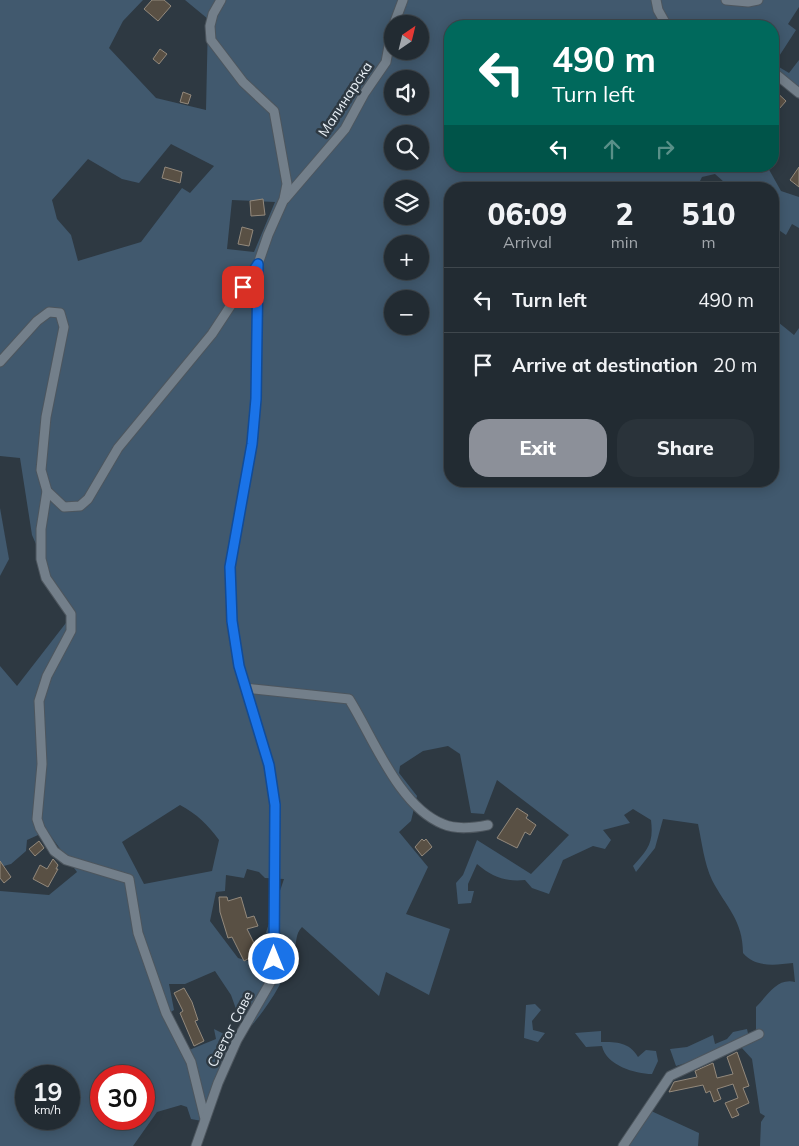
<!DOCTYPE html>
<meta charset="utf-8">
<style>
body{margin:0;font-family:Mulish,sans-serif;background:#2a333a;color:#f1f3f6;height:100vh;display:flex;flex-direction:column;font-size:19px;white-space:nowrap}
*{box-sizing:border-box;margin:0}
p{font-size:16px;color:#a2a7ac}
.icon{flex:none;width:28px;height:28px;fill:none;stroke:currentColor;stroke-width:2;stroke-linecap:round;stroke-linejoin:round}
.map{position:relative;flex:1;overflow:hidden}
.panel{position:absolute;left:444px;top:182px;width:335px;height:305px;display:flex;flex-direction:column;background:#222b32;border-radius:20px;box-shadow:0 2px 12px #0003,0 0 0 1px #3f474d}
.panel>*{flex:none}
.guide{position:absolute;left:444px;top:20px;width:335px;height:152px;border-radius:20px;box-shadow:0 2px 12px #0003,0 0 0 1px #3f474d;background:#00695c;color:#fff;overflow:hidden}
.needle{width:32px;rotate:35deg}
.controls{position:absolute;left:384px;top:15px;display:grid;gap:10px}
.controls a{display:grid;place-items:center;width:45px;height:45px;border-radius:50%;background:#222b32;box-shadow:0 2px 12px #0003,0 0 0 1px #3f474d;font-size:25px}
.speed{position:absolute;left:15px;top:1065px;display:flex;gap:10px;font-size:25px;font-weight:700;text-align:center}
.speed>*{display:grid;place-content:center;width:65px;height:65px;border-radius:50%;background:#222b32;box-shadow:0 2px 12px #0003,0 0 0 1px #3f474d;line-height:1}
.speed small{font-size:12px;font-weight:400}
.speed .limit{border:8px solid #d22;background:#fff;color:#111}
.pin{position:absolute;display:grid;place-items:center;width:42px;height:42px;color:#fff;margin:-21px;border-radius:10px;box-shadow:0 2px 8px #0006}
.me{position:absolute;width:55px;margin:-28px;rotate:0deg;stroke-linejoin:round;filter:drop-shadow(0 0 4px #0008)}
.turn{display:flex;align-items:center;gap:18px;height:105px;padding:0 25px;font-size:22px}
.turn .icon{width:65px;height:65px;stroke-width:2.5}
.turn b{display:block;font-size:35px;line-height:42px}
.lanes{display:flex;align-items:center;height:48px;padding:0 25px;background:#0003;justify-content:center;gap:25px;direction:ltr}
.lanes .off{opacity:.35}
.eta{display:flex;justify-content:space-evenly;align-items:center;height:85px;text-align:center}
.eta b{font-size:30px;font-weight:800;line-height:35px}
.cta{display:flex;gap:10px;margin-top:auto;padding:10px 25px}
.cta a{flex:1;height:58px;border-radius:20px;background:#8c9099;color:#fff;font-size:20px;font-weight:800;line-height:58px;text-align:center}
.cta a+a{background:#2a333a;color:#f1f3f6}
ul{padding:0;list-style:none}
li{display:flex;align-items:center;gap:15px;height:65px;padding:0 25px;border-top:1px solid #3f474d}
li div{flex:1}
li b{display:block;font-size:19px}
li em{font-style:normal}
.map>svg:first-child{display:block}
</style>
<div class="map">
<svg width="799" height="1146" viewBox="0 0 799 1146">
<rect width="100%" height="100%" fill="#2e3942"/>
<g fill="#41596e" fill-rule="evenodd">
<path d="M0 0H143L123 21 109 48 156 98 206 110 208 19 185 0H799V7L788 24 796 30 774 64 789 73 799 60V99L773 73 772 26H450V166H767L781 191 799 197V228L792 224 786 235 773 226 772 189H722L724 182 715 174 702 177 696 189H450V481H772L773 318 794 335 799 328V1146H760L761 1122 765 1116 760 1113 752 1059 741 1047 676 1066 670 1049 687 1047 713 1035 715 1044 727 1039 733 1032 747 1029 750 1042 756 1040V1007C769 994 777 978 795 982L793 963C775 965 756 968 743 953 743 920 726 907 712 880 704 863 702 843 698 824L663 819 655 848 636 872 633 866C647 850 654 844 651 820L633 809 624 815 630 823 603 830 611 840 605 849 593 846 563 860 549 894 532 888 525 880C506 882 492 877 477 864L468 884V891H474L471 903 458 904 456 883 463 875 477 840 531 874 569 835 497 780 484 814 471 813 460 754 448 746 423 751 400 766 399 773 417 796 411 821 399 832 428 867 406 914 450 929 429 995 386 972 379 996 302 927C295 934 297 943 294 952 285 979 270 1004 252 1025L240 1020 231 995 215 971 185 984H169L174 1010 169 1013 189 1050 216 1039 214 1029 232 1038 202 1121 191 1119 187 1107 181 1105 157 1112 133 1146H0V891L49 895 77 872 47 831 27 840 26 851 11 864 0 867V666L17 686 69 619 32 535 20 458 0 456ZM392 24H420V51H392ZM392 79H420V106H392ZM392 134H420V161H392ZM171 144 214 166 190 193 182 188 141 242 78 261 71 235 57 219 52 200 88 159 122 179 139 183ZM392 189H420V216H392ZM232 200 275 202 254 252 227 249ZM392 244H420V271H392ZM392 299H420V326H392ZM180 805C197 814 208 825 219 840L212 871 144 884 122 842ZM247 869 259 872 265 878 284 879 261 947 251 962 238 958 210 921 216 892 225 891 226 875 244 878ZM26 1076H69V1119H26ZM101 1076H144V1119H101Z"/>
<path d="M0 508 9 559 0 576Z"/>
<path d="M535 1004 541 1010 532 1021 533 1030 545 1033 538 1042 524 1038 526 1005Z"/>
<path d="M601 1031V1042C617 1042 629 1042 638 1057L646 1050 656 1051 658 1061 652 1074C635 1074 606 1065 602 1046L586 1047 575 1033Z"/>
<path d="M649 1110 699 1133 698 1146H628Z"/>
</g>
<g fill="#595044" stroke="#93897c">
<path d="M152 0H164L171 6 158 21 144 9Z"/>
<path d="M160 49 167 54 159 64 153 59Z"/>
<path d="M772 88 786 101 779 109 772 103Z"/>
<path d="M183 92 191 95 188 104 180 102Z"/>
<path d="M165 167 182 172 180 183 162 178Z"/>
<path d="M799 167V187L790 180Z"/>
<path d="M263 199 265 215 251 216 250 201Z"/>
<path d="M242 227 253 230 249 246 238 244Z"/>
<path d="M517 808 528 815 526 818 536 825 530 835 525 832 517 848 497 838Z"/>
<path d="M422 839 424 841 426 839 432 847 422 856 415 847Z"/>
<path d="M39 841 44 848 35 856 29 849Z"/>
<path d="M53 859 58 865 56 869H58L48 887 33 879 40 865 47 869Z"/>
<path d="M0 861 11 877 4 883 0 878Z"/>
<path d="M219 897H227L228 901 241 897 247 918 254 916 258 926 247 929 259 953 244 961 232 937 228 938 220 912Z"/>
<path d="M184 988 192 1002 198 1020 195 1021 204 1041 194 1046 180 1013 183 1011 174 993Z"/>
<path d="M737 1052 749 1086 743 1088 749 1103 736 1109 739 1115 732 1118 725 1103 738 1098 733 1084 717 1089 721 1099 714 1102 710 1091 706 1093 703 1085 669 1092 674 1082 697 1077 695 1071 713 1063 717 1078 733 1074 727 1057Z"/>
</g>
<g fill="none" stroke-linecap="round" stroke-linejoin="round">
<g stroke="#4d565e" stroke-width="11">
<g id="street">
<path d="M656 0 658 10 667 26"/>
<path d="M726 0 748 2 758 0"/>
<path d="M394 24 403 0"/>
<path d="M772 71 799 93"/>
<path d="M285 199 345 129 364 94 386 62 392 29"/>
<path d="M0 362 37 321 49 312 60 313 64 327 46 417 41 470 47 491 41 529V559L46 578 71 614V631L47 676 39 701 42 764 37 819 40 828 54 851 66 860 129 879 138 933 166 1013 191 1062 205 1119"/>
<path d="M47 491 64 507 80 506 88 499 118 448 212 334 258 264"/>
<path d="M245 688 349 699C373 737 399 807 443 824 457 830 473 828 488 825"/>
<path d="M196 1146 218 1083 237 1040 274 976 275 805 269 765 239 666 231 621 230 567 252 444 256 399 258 264 268 235 284 199 287 184 274 111 243 82 211 40 210 26 213 14 221 0"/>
<path d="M623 1146 670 1076 759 1034"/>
</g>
</g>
<use href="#street" stroke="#737f8a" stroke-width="9"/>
</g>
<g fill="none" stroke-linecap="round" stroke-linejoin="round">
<g stroke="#114b97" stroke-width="12">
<path id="route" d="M243 287 258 264 256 399 252 444 230 567 232 621 239 666 269 765 275 805 274 959"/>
</g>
<use href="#route" stroke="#1a73e8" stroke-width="9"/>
</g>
<g text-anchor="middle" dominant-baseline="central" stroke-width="5" stroke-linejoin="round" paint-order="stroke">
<g font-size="14" fill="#e9f0f6" stroke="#2e3942">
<text transform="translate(345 99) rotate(-57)">Малинарска</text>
<text transform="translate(230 1029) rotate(-63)">Светог Саве</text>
</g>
</g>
</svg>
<div class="controls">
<a><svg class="needle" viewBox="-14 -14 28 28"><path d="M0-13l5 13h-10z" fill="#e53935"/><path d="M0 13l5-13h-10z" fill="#a2a7ac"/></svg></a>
<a><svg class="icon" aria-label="sound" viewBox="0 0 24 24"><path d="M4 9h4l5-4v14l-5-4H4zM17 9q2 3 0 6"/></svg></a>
<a><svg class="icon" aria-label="search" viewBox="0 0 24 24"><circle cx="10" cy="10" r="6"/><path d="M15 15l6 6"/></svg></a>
<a><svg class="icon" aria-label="layers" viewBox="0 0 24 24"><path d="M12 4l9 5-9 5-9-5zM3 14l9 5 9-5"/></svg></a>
<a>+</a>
<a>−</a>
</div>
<div class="speed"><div>19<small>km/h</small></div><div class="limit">30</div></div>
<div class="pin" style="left:243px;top:287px;background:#d93025"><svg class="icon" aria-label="arrive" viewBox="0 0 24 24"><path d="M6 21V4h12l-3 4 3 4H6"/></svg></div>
<svg class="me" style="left:274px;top:959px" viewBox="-20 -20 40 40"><circle r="17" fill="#1a73e8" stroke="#fff" stroke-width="3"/><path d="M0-11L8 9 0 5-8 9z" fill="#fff"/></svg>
<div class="guide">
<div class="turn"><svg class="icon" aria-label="left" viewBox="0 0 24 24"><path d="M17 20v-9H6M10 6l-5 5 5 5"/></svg><div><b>490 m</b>Turn left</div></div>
<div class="lanes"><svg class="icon" aria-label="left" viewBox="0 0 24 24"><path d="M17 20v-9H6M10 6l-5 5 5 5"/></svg><svg class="icon off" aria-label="ahead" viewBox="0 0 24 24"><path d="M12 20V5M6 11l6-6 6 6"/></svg><svg class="icon off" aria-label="right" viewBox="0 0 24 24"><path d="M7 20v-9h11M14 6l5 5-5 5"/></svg></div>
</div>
<section class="panel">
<div class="eta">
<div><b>06:09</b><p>Arrival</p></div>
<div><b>2</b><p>min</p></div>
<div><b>510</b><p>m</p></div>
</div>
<ul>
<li><svg class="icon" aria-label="left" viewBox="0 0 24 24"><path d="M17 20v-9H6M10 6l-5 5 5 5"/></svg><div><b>Turn left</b></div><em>490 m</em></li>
<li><svg class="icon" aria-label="arrive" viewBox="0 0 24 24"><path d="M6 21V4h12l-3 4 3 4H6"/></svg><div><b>Arrive at destination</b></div><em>20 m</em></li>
</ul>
<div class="cta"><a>Exit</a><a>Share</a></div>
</section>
</div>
